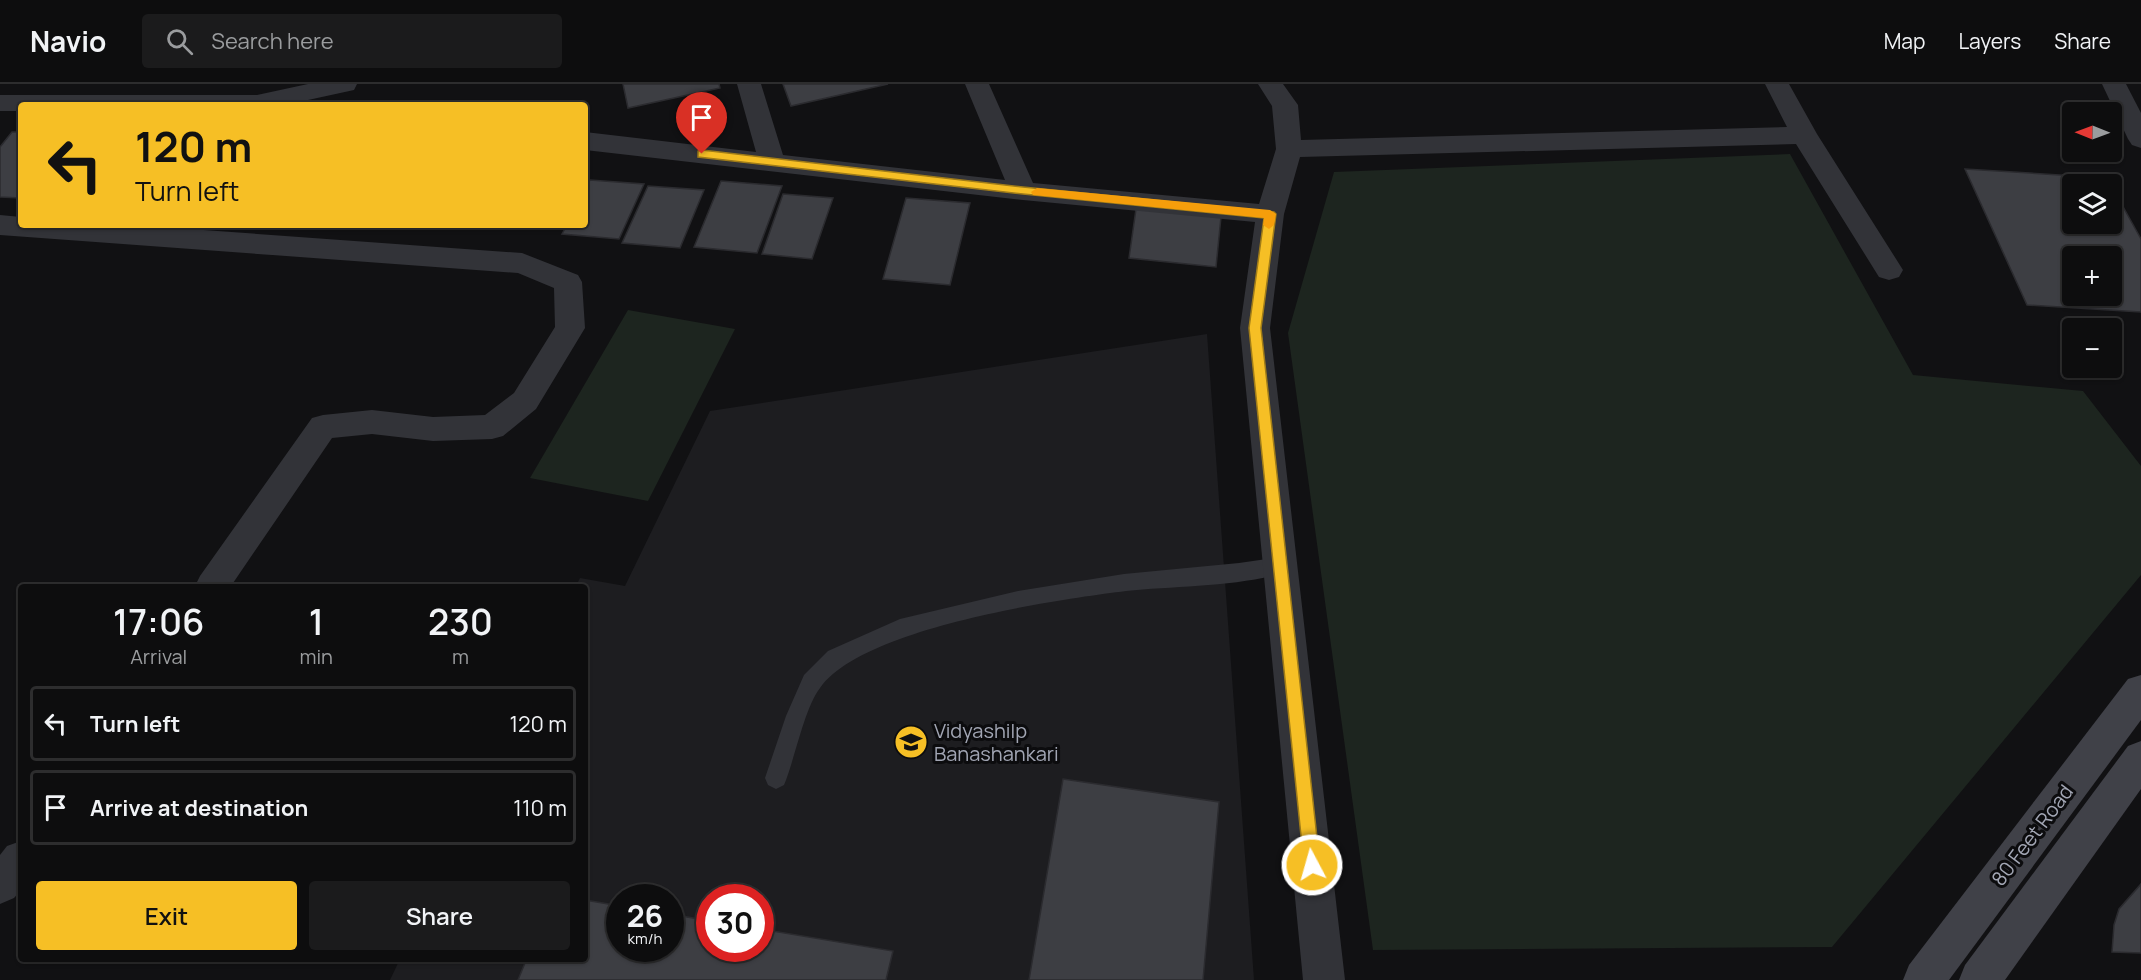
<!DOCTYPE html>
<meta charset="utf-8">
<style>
body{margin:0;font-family:Manrope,sans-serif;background:#1b1b1c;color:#f1f3f6;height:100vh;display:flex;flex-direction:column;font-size:22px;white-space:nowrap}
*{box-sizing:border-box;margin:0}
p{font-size:20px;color:#9a9c9e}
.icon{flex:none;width:33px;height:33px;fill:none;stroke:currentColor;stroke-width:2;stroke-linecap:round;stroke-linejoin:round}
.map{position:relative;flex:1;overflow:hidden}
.details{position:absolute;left:18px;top:500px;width:570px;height:378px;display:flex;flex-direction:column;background:#0d0d0e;border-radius:6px;box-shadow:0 2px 4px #0004,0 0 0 2px #2d2d2e}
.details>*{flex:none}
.guide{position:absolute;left:18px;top:18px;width:570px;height:126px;border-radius:6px;box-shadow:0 2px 4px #0004,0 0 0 2px #2d2d2e;background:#f6bf25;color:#111;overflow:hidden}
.needle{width:39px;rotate:271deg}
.buttons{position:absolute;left:2062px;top:18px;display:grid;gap:12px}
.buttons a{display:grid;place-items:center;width:60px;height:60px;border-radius:6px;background:#0d0d0e;box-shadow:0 2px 4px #0004,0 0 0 2px #2d2d2e;font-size:30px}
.speed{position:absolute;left:606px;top:800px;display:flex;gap:12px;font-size:30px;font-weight:700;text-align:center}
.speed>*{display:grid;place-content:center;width:78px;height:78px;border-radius:50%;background:#0d0d0e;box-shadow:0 2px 4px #0004,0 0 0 2px #2d2d2e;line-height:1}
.speed small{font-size:15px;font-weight:400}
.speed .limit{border:9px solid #d22;background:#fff;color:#111}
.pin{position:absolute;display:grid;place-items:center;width:51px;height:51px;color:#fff;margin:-62px -26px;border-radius:50% 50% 50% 0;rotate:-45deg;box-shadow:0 0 6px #0007}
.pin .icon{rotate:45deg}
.me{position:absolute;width:66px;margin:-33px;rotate:354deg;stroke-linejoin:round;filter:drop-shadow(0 0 4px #0008)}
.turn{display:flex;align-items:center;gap:21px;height:126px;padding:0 18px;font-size:27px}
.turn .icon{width:78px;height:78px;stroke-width:2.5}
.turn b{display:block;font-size:42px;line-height:51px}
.eta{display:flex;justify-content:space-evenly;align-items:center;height:102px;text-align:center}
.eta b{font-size:36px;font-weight:600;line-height:42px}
.primary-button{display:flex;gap:12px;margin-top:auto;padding:12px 18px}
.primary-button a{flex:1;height:69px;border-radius:6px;background:#f6bf25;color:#111;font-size:24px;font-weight:600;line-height:69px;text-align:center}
.primary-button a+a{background:#1b1b1c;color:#f1f3f6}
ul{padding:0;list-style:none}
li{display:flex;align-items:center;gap:18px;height:75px;margin:0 12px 9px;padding:0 6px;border:3px solid #2d2d2e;border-radius:6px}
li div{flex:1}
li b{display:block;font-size:22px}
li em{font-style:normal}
header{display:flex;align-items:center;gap:36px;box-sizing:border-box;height:84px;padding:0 30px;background:#0d0d0e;border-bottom:2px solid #2d2d2e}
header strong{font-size:28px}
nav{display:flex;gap:33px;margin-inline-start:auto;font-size:21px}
.search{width:420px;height:54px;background:#1b1b1c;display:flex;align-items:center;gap:15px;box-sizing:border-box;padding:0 21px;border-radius:6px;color:#9a9c9e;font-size:22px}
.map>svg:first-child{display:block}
</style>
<header>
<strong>Navio</strong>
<div class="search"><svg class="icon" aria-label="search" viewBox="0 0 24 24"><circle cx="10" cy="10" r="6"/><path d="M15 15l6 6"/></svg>Search here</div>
<nav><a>Map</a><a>Layers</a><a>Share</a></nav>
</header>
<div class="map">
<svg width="2141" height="896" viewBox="0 0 2141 896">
<rect width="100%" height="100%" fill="#111113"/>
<path fill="#1d1d20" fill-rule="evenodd" d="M1207 250 1254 896H390L400 875 585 874V502H576L580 494 625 502 710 327ZM620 813H670V864H620ZM710 813H760V864H710Z"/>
<g fill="#1d251f">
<path d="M1790 70 1913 291 2083 307 2141 382V491L1832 863 1373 866 1288 249 1334 88Z"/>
<path d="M628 226 735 245 648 417 530 394Z"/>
</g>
<g fill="#3d3e43" stroke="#2b2b2f" stroke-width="1.5" fill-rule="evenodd">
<path d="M623 0H719L720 4 628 24Z"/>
<path d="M783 0H888L791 22Z"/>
<path d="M12 48H21V114L0 113V63Z"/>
<path d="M1965 85 2107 94 2111 100H2073V140H2112V103L2141 155V228L2027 221ZM2073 172H2112V212H2073Z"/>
<path d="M590 96 644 100 619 155 562 150 567 141H585V105Z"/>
<path d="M721 97 782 102 757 169 694 163Z"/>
<path d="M648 102 704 106 680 164 622 159Z"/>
<path d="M783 110 833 114 812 175 762 170Z"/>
<path d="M906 114 970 119 950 201 883 195Z"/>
<path d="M1136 125 1221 133 1216 183 1129 174Z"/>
<path d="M1063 695 1219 718 1203 896H1029Z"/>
<path d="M2141 800V869L2112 868 2114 841 2119 825Z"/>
<path d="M585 816 620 822V864H670V830L710 837V864H760V845L893 867 886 896H518L527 874H585Z"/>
</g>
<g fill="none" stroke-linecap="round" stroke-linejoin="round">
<path fill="#323338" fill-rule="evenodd" d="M1281 473 1288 475 1291 481 1288 487C1244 503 1174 502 1126 507 1054 516 862 544 820 604 804 625 795 675 784 701L776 705 768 701 765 694 786 632 804 591 828 567 900 535 1018 507 1124 490 1239 479Z"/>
<g fill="#323338" fill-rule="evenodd">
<path d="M308 0H357L354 6 285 21H21V27H0V11H257Z"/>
<path d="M737 0H761L783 71 1005 96 965 0H989L1033 99 1259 120 1276 65 1272 22 1258 0H1283L1298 21 1301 56 1787 43 1765 0H1789L1817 50 1903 186 1899 193 1889 196 1879 193 1796 60 1300 73 1284 130 1270 244 1345 896H1303L1240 244 1255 138 1023 116 585 66V48L756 68Z"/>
<path d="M2102 0H2126L2141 29V64L2132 61 2128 55Z"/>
<path d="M0 131 21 133V141H134L522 169 578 191 582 198 585 244 536 325 503 352 492 355 433 357 372 350 332 354 231 502H195L200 492 312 334 323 331 372 326 433 333 485 331 514 309 555 243 554 204 518 189 0 151Z"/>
<path d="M21 757V806L14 814 0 820V771L7 762Z"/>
</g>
<g fill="#404148" fill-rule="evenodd">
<path d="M2141 591V636L1949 896H1903L1909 881 2128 595Z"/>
<path d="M2141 657V705L2005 896H1959L1965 881 2128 662Z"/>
</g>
</g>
<path fill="#f6bf25" stroke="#a07c18" stroke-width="1.5" d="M702 66 1023 103 1274 128 1276 130 1261 244 1320 781 1317 786 1312 789 1306 786 1304 781 1249 244 1264 134 1023 110 698 73V67Z"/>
<path fill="#f59e0b" d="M1037 104 1270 126 1276 130 1274 141 1269 145 1263 141 1264 134 1033 111 1031 108Z"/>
<defs>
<g id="school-disc" transform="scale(1.725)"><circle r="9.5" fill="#f6bf25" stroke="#0c0c0e"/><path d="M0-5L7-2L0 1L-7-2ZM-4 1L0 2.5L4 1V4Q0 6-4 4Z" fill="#111"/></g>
</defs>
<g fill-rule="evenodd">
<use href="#school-disc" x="911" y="658"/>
</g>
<g text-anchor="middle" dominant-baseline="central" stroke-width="6" stroke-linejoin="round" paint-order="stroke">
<g font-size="20" fill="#a2a6b4" stroke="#0c0c0e" text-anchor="start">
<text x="934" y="646">Vidyashilp<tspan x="934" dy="23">Banashankari</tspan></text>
</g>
<g font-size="20" fill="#a2a6b4" stroke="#0c0c0e">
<text transform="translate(2032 751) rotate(-53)">80 Feet Road</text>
</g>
</g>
</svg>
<div class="buttons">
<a><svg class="needle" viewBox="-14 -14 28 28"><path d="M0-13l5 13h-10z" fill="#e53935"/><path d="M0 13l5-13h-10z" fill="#9a9c9e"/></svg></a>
<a><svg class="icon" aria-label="layers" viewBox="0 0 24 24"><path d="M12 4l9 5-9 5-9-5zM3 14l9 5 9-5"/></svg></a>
<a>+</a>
<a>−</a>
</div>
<div class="speed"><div>26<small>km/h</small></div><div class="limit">30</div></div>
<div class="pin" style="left:702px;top:70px;background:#d93025"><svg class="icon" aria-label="arrive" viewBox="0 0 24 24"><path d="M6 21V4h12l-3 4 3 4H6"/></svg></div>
<svg class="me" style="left:1312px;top:781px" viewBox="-20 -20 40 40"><circle r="17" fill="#f6bf25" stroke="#fff" stroke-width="3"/><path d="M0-11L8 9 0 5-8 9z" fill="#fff"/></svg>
<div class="guide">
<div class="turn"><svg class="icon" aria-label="left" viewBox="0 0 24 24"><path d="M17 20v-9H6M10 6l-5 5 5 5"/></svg><div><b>120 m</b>Turn left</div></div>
</div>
<section class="details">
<div class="eta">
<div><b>17:06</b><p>Arrival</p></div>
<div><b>1</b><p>min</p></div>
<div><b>230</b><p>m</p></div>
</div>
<ul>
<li><svg class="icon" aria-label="left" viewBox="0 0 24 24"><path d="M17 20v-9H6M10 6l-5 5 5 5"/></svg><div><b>Turn left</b></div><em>120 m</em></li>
<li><svg class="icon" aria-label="arrive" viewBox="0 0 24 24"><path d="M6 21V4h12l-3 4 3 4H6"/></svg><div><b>Arrive at destination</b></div><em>110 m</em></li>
</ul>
<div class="primary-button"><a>Exit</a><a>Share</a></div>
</section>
</div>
